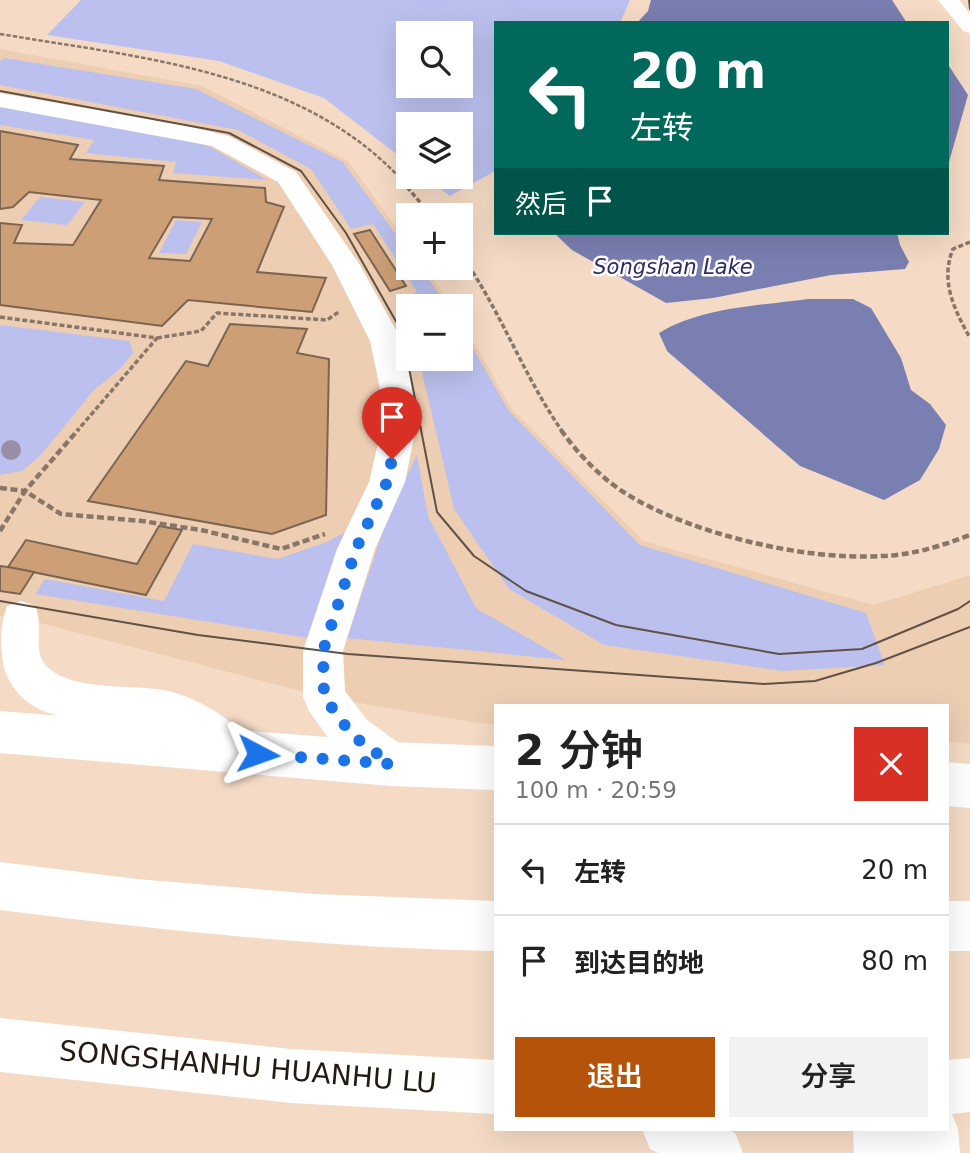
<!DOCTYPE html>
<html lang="zh">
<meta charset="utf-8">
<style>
body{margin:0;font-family:"DejaVu Sans","Noto Sans SC",sans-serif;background:#f2f2f2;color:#222;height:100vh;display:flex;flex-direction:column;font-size:26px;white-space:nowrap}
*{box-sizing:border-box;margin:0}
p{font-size:23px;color:#767676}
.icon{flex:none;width:38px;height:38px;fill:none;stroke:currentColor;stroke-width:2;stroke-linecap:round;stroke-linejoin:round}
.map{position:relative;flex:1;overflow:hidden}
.panel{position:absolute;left:494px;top:704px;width:455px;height:427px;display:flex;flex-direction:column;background:#fff;border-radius:0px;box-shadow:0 7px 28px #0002}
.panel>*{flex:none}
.banner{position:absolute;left:494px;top:21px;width:455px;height:214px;border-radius:0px;box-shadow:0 7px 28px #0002;background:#00695c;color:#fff;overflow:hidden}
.buttons{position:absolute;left:396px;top:21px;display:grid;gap:14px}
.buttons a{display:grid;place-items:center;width:77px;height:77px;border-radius:0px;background:#fff;box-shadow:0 7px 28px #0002;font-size:35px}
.pin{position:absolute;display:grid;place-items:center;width:60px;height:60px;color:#fff;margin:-72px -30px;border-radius:50% 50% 50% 0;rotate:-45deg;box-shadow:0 0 7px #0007}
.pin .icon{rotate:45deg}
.me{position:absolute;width:77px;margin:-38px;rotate:94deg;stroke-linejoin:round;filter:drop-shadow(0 0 5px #0008)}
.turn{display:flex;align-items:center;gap:24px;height:147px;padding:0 21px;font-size:32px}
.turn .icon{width:91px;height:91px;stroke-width:2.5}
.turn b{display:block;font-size:49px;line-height:60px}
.then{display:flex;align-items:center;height:66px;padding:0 21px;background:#0003;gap:14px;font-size:26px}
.round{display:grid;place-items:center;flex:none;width:74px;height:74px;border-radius:0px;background:#f2f2f2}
.headline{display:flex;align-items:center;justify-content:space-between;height:119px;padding:0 21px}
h1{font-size:42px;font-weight:600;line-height:52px}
.cta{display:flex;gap:14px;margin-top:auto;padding:14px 21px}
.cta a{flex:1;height:80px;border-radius:0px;background:#b45309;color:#fff;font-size:28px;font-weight:600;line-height:80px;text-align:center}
.cta a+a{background:#f2f2f2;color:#222}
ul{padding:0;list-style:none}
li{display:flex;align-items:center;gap:21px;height:91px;padding:0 21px;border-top:2px solid #e0e0e0}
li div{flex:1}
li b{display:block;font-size:26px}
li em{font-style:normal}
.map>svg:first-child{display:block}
</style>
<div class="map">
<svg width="970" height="1153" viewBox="0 0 970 1153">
<rect width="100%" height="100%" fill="#f5dbc5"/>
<path fill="#eeceb3" d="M0 49 202 86 348 161 408 244V268H425L453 306H408V359H460V318L512 409 643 541 874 605 970 575V743L947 742V705H495V724L478 723 324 697 21 618 0 616Z"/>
<g fill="#bbc0ee" fill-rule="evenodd">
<path d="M81 0H630L620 23H495V171L450 196 425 177H460V124H408V163L324 98 219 61 47 35ZM460 33V86H408V33Z"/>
<path d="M5 58 196 89 343 162 408 251V268H420L448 306H408V323L397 301 417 292 373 224 351 229 311 169 238 130 0 85V61Z"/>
<path d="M0 106 173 136 211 147 267 180 173 173 176 162 86 153 94 140 0 125Z"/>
<path d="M40 197 85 202 67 225 21 220Z"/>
<path d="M176 220 202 222 186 254 159 253Z"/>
<path d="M0 325 130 341 133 353 119 370 94 390 40 456 22 471 0 475Z"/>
<path d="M460 326 509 411 640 545 866 613 885 665 783 671 604 645 509 589 454 509 419 359H460Z"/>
<path d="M417 455 428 516 476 608 566 660 347 638 389 513Z"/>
<path d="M353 528 308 638 35 594 45 579 164 601 193 544 277 559 327 542Z"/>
</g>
<g fill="#7a7fb1">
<path d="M651 0H892L907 23H637L648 11Z"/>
<path d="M947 63 968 95 947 169Z"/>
<path d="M554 233H897L900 245 909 262 905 269 831 275 713 298 666 303 572 250Z"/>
<path d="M808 299H853L871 308 901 358 911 390 930 404 946 425 939 449 920 480 884 500 800 466 667 351 659 333C702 307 758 306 808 299Z"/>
</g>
<g fill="#cc9f77" stroke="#7b6551" stroke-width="2" fill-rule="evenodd">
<path d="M0 131 78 145 70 159 164 166 159 180 265 188 266 202 284 207 257 272 326 278 312 312 188 300 162 326 0 305V223L22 225 14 243 73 245 101 200 29 192 13 207 0 209ZM173 217 212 219 190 261 149 258Z"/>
<path d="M370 230 406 286 390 291 354 234Z"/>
<path d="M230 324 307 329 297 353 329 359 326 515 272 534 88 501 186 361 208 366Z"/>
<path d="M159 526 182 530 146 595 8 567 26 540 137 564Z"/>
<path d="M0 566 8 567 34 572 20 594 0 591Z"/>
</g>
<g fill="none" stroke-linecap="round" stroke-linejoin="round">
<path stroke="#887768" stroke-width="2.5" stroke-dasharray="4.5 2" stroke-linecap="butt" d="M0 34C143 58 308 71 409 188"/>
<g stroke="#887768" stroke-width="3.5" stroke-dasharray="5 2.5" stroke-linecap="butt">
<path d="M407 187 431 215"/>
<path d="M970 242 953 249C940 281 954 309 970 338"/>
<path d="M460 253C500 309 523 375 562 431"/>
<path d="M0 317 157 338 77 431"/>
<path d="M157 338 201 331 217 313 327 320 340 311"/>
</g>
<g stroke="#887768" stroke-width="4.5" stroke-dasharray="7 3.5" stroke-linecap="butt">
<path d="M561 430C578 454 600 477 625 493 690 534 806 561 882 556 913 555 941 546 970 535"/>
<path d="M0 488 25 491 78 430"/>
<path d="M0 531 25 491 61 514 142 521 201 530 281 549 325 534"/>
</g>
<g fill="#fff" fill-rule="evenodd">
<path d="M938 0H959L970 14V33L963 31Z"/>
<path d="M0 93 182 125 229 136 296 172 360 265 402 341 419 413 405 482 375 549 343 651 345 691 367 720 407 749 413 764 407 779 391 786 375 779 337 750 309 711 303 697V651L337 549 369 482 385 413 370 341 332 265 278 182 212 146 0 107Z"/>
<path d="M21 601 35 606C44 624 33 649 44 663 66 692 130 684 163 690 184 694 205 704 222 716 237 727 247 736 254 752L248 767 232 773C208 764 194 741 170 732 119 712 28 740 4 668 0 648 0 625 7 606Z"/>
</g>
<g fill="#fff" fill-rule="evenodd">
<path d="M0 711 391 742 495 746V790L391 786 0 753Z"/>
<path d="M947 762 970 764V808L947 806Z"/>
<path d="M0 862 137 879 314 894 495 901V951C329 948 165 931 0 910Z"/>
<rect x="947" y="901" width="23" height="50"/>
<path d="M0 1018 291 1049 495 1060V1114L291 1103 0 1072Z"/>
<path d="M970 1058V1112L952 1114 958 1129 960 1153H854L853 1129H947V1060Z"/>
<path d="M642 1129H727L735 1133 743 1153H658L650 1149Z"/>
</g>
<g stroke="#5f5145" stroke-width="2">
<path d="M969 0 970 9"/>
<path d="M0 91 229 133 301 171 346 233 402 332 437 512 474 556 526 591 616 625 779 654 862 649 958 609 970 601"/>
<path d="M0 601 198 635 348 654 764 684 815 681 876 663 970 627"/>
</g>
</g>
<circle fill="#988ea8" cx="11" cy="450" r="10"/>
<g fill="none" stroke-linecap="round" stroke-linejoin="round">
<path stroke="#1a73e8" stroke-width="12" stroke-dasharray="0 21.6" d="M258 754 391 764 352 735 324 697 323 651 356 549 387 482 392 459"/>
</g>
<g text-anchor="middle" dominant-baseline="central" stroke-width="5" stroke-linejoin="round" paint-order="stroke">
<g font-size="21" font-style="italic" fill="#2c2c6a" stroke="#fff">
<text x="673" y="267">Songshan Lake</text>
</g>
<g font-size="28" fill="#231a12" stroke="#fff">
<text transform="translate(248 1067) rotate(5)">SONGSHANHU HUANHU LU</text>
</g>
</g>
</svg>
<div class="buttons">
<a><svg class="icon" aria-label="search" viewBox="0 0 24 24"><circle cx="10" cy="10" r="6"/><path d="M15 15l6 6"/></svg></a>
<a><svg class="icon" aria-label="layers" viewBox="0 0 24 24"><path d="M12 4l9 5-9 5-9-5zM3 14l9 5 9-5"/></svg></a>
<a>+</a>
<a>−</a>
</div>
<div class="pin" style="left:392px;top:459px;background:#d93025"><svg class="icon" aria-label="arrive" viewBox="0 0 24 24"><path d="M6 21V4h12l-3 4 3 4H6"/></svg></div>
<svg class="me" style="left:258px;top:754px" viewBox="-20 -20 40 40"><path d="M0-17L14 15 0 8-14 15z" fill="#1a73e8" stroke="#fff" stroke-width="4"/></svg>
<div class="banner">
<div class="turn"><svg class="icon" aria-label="left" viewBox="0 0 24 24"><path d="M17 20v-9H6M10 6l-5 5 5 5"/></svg><div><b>20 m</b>左转</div></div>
<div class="then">然后<svg class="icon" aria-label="arrive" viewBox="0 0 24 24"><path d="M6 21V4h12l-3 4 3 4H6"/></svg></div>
</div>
<section class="panel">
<div class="headline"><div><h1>2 分钟</h1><p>100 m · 20:59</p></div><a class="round" style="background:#d93025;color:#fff"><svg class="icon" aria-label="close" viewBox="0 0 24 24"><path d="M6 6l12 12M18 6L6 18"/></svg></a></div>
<ul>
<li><svg class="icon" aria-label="left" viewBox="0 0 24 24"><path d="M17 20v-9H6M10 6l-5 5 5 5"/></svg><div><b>左转</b></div><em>20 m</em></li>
<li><svg class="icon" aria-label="arrive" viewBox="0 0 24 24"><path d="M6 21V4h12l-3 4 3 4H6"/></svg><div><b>到达目的地</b></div><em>80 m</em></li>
</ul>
<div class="cta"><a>退出</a><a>分享</a></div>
</section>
</div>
